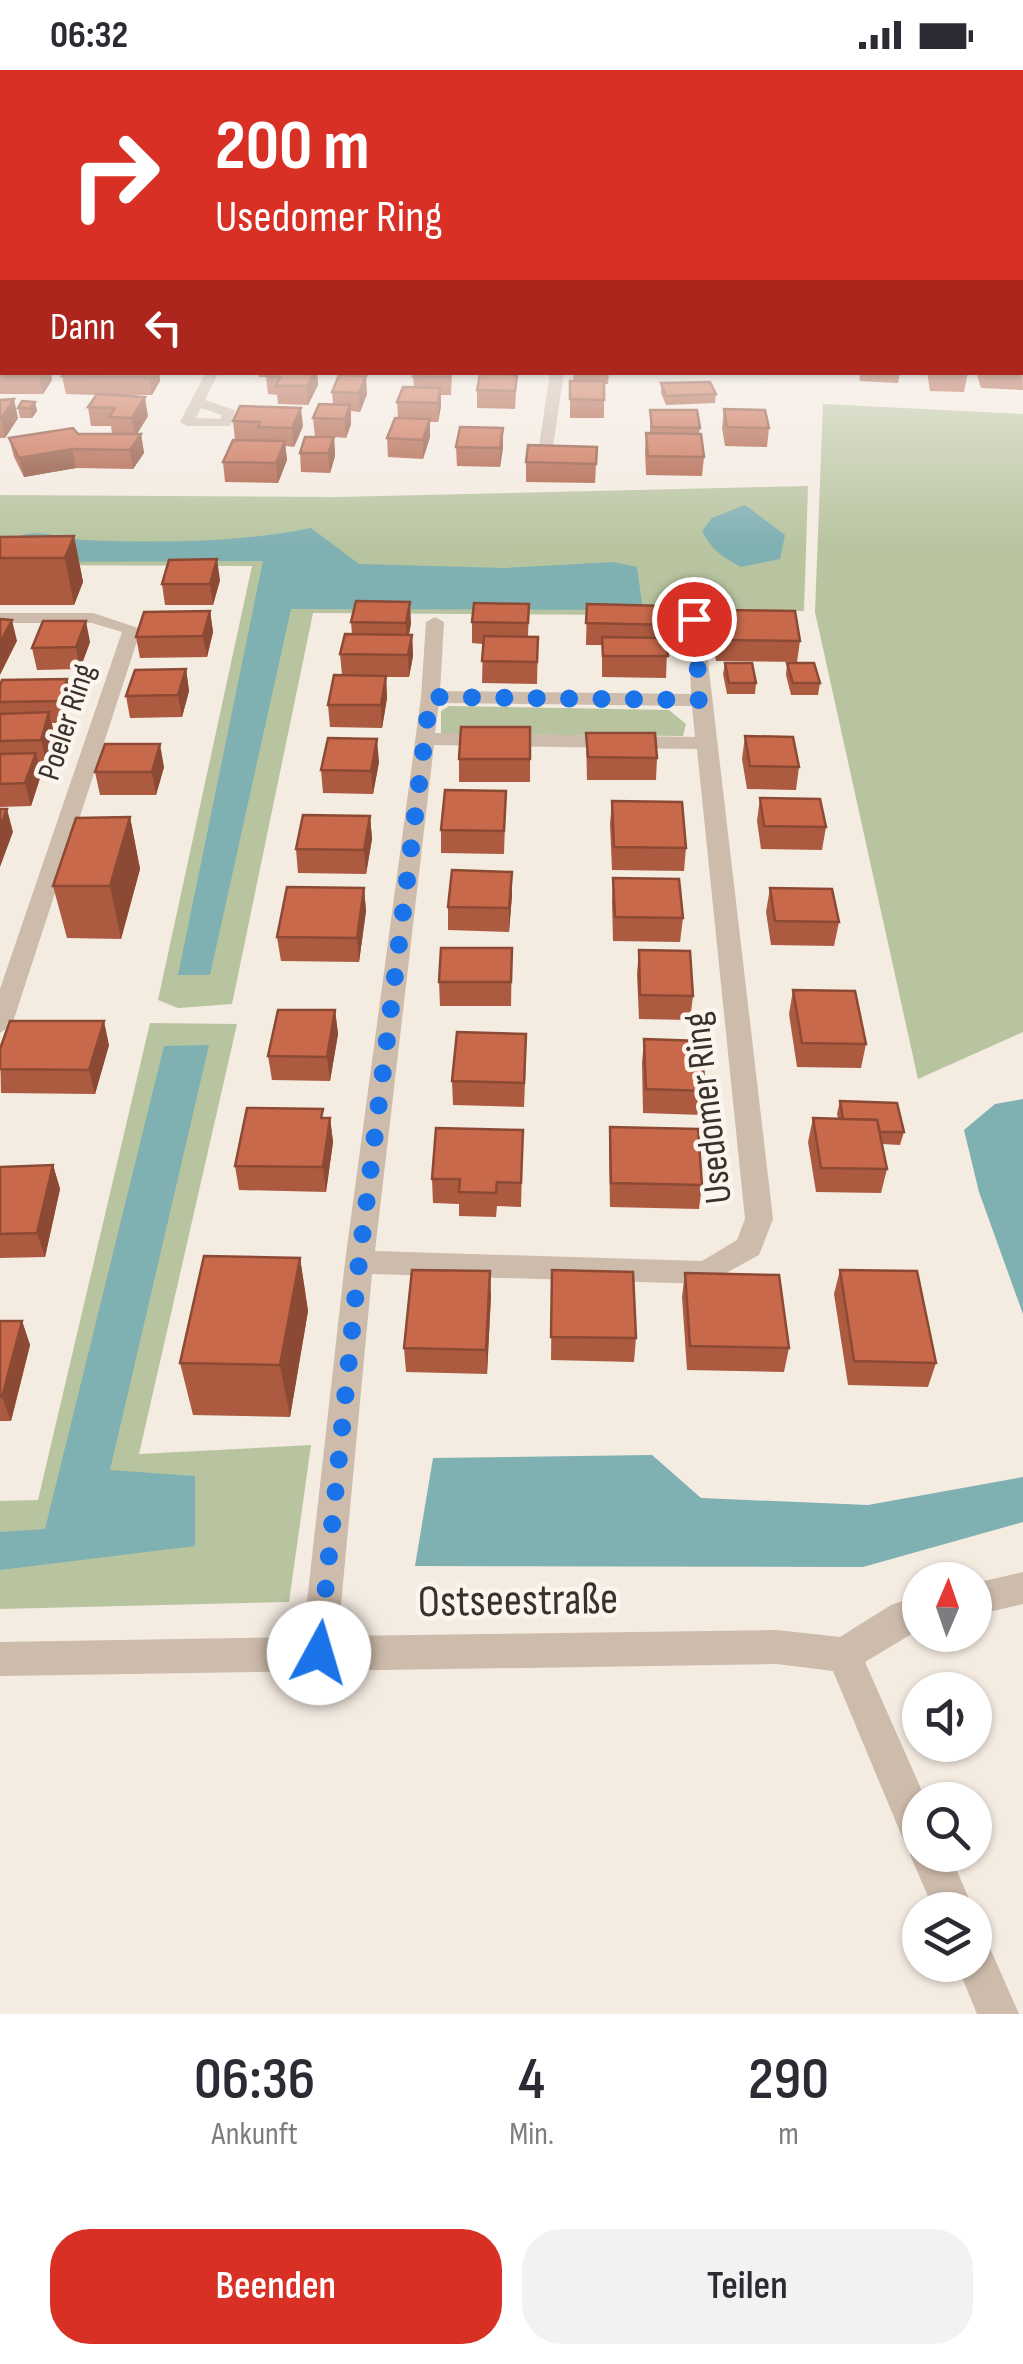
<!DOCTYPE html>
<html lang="de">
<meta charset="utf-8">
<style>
body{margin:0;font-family:"Sofia Sans Condensed",sans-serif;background:#f2f2f3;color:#2b2b33;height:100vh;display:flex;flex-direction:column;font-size:38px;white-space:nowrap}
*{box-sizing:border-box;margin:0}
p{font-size:32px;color:#7c7c81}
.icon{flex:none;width:55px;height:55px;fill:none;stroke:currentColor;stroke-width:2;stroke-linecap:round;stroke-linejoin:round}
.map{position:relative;height:1944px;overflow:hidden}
.panel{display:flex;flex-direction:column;background:#fff;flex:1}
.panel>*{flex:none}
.top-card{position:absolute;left:0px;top:0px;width:1025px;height:305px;box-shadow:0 2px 8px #0004;background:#d93025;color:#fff;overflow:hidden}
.needle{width:65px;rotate:2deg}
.controls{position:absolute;left:902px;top:1492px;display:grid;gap:20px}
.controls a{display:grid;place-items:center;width:90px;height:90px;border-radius:50%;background:#fff;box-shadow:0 2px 8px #0004;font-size:50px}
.pin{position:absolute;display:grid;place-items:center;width:85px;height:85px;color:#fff;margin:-42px;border:5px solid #fff;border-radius:50%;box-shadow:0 2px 10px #0007}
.me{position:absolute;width:110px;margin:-55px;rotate:6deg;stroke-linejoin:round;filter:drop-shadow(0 0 8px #0008)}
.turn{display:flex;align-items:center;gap:35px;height:210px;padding:0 50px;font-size:45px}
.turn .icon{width:130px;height:130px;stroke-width:2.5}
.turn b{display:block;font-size:70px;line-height:85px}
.then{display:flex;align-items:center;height:95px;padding:0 50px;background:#0003;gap:20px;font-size:38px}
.eta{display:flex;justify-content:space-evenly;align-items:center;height:170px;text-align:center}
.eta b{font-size:60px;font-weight:600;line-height:70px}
.cta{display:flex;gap:20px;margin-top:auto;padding:20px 50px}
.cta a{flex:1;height:115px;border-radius:40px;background:#d93025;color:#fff;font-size:40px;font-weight:600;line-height:115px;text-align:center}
.cta a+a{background:#f2f2f3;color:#2b2b33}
.status{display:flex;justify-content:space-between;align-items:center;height:70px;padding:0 50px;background:#fff;direction:ltr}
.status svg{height:28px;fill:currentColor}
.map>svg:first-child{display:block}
</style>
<div class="status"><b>06:32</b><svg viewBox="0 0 49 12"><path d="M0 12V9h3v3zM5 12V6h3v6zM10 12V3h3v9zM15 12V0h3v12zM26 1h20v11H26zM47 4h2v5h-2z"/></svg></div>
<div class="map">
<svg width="1023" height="1944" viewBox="0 0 1023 1944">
<rect width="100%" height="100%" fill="#f4ebe1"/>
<g fill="#b8c4a0">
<path d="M823 334 1023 344V962L918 1009 815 542Z"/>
<path d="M808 416 804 541 675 540 640 545 313 543 232 934 178 938 158 930 252 496 0 495V425L336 427Z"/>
<path d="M449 636 669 640 686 654 683 666 441 664V641Z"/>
<path d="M150 953 237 954 139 1384 311 1375 289 1532 0 1539V1431L38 1430Z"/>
</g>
<g fill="#7fb0b2">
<path d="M745 435 785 465 780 489 741 497C722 487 712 480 702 461L712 448Z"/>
<path d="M311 458 359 494 505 498 613 492 637 497 643 540 291 539 210 905H178L263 491 25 492 9 470C40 456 53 468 85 470 161 473 237 473 311 458Z"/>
<path d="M209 975 110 1400 195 1406V1476L0 1500V1462L45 1459 164 976Z"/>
<path d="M1023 1029V1244L979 1122 964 1060 995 1034Z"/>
<path d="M652 1385 701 1428 868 1435 1023 1407V1452L863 1497 415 1496 433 1388Z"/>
</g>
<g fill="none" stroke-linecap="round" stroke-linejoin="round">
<g fill="#cdbbac" fill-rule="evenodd">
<rect x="1022" y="243" width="1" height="8"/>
<path d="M206 302H219L205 330 235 340 230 356H187L180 352ZM201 338 222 345 220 349 196 348Z"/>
<path d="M550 302H564L553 376 546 380 539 376Z"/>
<path d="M0 543H93L141 559 12 955 0 963V919L122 562 92 553H0Z"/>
<path d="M688 545 703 549 773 1149 759 1185 706 1214 372 1204 338 1566 777 1560 840 1567 891 1535 920 1525V1559L865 1592 926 1730H920V1785H950L974 1840H934L910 1785 913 1779 906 1776 833 1601 777 1594 0 1606V1572L303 1567 345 1192 421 627 426 552 435 547 444 552 440 621 691 624ZM439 633 692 636 695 667 435 663ZM434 675 697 679 745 1149 737 1170 702 1191 375 1181Z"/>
<path d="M1023 1502V1534L975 1545V1513Z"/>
<path d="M975 1870 989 1876 1019 1944H977L957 1895H975Z"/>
</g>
</g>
<g fill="#ac5a40">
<rect x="0" y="237" width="2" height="35"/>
<path d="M1022 288 1023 320 981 318 976 302H1022Z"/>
<path d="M0 292 51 302 52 310 43 324H0Z"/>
<path d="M65 302H178L159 303 160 311 152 325H113L148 346 137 364H141L144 383 133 399 76 398 24 407 14 387 9 368 78 364H112L111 356H91L88 337 97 325 66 324 62 306Z"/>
<path d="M258 302H317L318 315 308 335 278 334 277 325 268 324 266 307H259Z"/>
<path d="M452 302 451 325H441V336L438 352H430V367L423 389 388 387 387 368 398 348 397 332 414 317 413 306Z"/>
<path d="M574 302H609L608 314H604V348H570V311H573Z"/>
<path d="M859 302H900L898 313 860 311Z"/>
<path d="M927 302H968L964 322 930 321Z"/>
<path d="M517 305 515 339 477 338V320Z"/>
<path d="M661 313 716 324 715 333 666 335 661 323Z"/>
<path d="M332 322 367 324 360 342 351 341V354L346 368 334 367 335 386 330 403 301 402 300 383 315 367 313 348 333 335Z"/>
<path d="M0 330 18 348 5 368H0Z"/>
<path d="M35 332 37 341 32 348H20L18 338Z"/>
<path d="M240 336 303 356 294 377 285 376 287 390 278 413 225 412 223 392 235 370 233 351Z"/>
<path d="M724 339 769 358 767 377 725 376 722 358Z"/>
<path d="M650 340 700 358 699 364 704 387 702 406 646 405 645 382 646 363H650Z"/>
<path d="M503 358V377L500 397 457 396 456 377Z"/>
<path d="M597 377 595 413 526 412V392Z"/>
<path d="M74 466 83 512 74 535H0V467Z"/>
<path d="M220 510 213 535H165L162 514Z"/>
<path d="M529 534 528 567H538L537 614 482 613 483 574 472 573V552Z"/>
<path d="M587 534 668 555 666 608 602 607V575H586Z"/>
<path d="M713 540 800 571 797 592 716 591 711 562Z"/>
<path d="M210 541 213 562 207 587 140 588 136 567Z"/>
<path d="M351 552 411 553 409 565H412L413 586 409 607H386L387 628 382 658 330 657 328 635 342 605 340 584 352 564Z"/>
<path d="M90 572 80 599 37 600 32 578Z"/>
<path d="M725 593 756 613 755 624H727L723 604Z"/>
<path d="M787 593 820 613 818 625H791L786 605Z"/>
<path d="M186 599 189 621 182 647 130 648 126 626Z"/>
<path d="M67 609 72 631 65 653H52L54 665 46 692H38L41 705 31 736 0 737V616Z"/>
<path d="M530 657V712H459V689Z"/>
<path d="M586 663 657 688 656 710H587Z"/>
<path d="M745 666 799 697 796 720 747 719 742 689Z"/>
<path d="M379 692 373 724 323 723 321 700Z"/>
<path d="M164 697 156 725H100L95 702Z"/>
<path d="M506 721 504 784 441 783V760Z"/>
<path d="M760 728 826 757 822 780 761 779 757 751Z"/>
<path d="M612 731 686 778 684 801 612 800 610 754Z"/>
<path d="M370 746 372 769 366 804 298 803 296 779Z"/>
<path d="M130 747 140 799 121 869 67 868 53 816Z"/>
<path d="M613 808 683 848 680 872 613 871 612 831Z"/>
<path d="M364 818 366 841 359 892 281 891 277 867Z"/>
<path d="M770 818 839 852 834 876 771 875 766 842Z"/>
<path d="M512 825 509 862 448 860V837Z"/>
<path d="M512 878 511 936H440L439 912Z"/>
<path d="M639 880 693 926 690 950 639 949 637 904Z"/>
<path d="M793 920 866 974 861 998 797 997 789 944Z"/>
<path d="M335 940 338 964 330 1011 272 1010 268 986Z"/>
<path d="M644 969 705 1021 702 1045 643 1043 642 993Z"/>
<path d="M109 975 95 1024 1 1023 0 979Z"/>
<path d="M526 988 524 1037 453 1035 452 1011Z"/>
<path d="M840 1031 904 1062 900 1075 882 1074 887 1099 881 1123 816 1122 808 1072 813 1048 838 1049 837 1044Z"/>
<path d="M324 1048H330L333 1072 326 1122 239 1120 235 1096Z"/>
<path d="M610 1057 702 1115 699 1139 610 1137 609 1081Z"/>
<path d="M523 1060 521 1137 497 1136 496 1147 459 1146V1134L433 1133 432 1109Z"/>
<path d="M53 1095 60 1119 45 1187 0 1188V1097Z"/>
<path d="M300 1188 308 1241 290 1347 193 1345 180 1293Z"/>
<path d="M552 1200 636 1268 634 1292 551 1290Z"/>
<path d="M840 1200 936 1293 928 1317 848 1315 834 1224Z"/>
<path d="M685 1203 789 1278 784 1302 687 1300 682 1227Z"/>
<path d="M491 1225 487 1304 406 1302 404 1278Z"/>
<path d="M0 1251H22L30 1275 11 1351H0Z"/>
</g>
<g fill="#8c4a34">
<path d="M42 302H51L52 310 43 324 39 306Z"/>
<path d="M152 302H159L160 311 152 325 149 307Z"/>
<path d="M314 302H317L318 315 308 335 307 316Z"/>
<path d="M366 306 367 324 360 342 359 323Z"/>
<path d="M440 318 441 336 438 352V333Z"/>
<path d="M145 327 148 346 135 367 132 348Z"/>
<path d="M14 329 18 348 5 368 1 349Z"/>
<path d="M35 332 37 341 32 348 30 338Z"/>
<path d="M350 335 351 354 346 368 345 349Z"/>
<path d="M301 338 303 356 294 377 292 358Z"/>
<path d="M430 349V367L423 389V370Z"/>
<path d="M503 358V377L500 397V378Z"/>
<path d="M141 364 144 383 133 399 130 380Z"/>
<path d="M334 367 335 386 330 403 328 383Z"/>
<path d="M285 371 287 390 278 413 276 393Z"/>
<path d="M72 379 76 398 24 407 19 388Z"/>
<path d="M74 466 83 512 74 535 65 488Z"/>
<path d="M217 489 220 510 213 535 210 514Z"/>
<path d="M410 532 411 553 407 574 406 553Z"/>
<path d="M210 541 213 562 207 587 203 566Z"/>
<path d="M12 550 17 571 0 605V573Z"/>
<path d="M86 551 90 572 80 599 76 577Z"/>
<path d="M412 565 413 586 409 607 408 585Z"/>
<path d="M186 599 189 621 182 647 178 625Z"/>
<path d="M386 606 387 628 382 658 381 635Z"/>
<path d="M67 609 72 631 65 653 60 631Z"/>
<path d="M49 642 54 665 46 692 41 670Z"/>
<path d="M377 669 379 692 373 724 371 701Z"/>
<path d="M160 674 164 697 156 725 152 702Z"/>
<path d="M36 683 41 705 31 736 25 713Z"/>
<path d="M7 739 13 762 0 797V757Z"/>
<path d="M370 746 372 769 366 804 364 780Z"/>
<path d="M130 747 140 799 121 869 110 816Z"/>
<path d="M512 802V825L509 862V838Z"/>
<path d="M364 818 366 841 359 892 357 868Z"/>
<path d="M335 940 338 964 330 1011 327 987Z"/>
<path d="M104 951 109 975 95 1024 89 1000Z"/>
<path d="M330 1048 333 1072 326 1122 323 1097Z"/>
<path d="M53 1095 60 1119 45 1187 37 1163Z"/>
<path d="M300 1188 308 1241 290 1347 280 1295Z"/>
<path d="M490 1201 491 1225 487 1304 486 1280Z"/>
<path d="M22 1251 30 1275 11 1351 2 1327Z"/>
</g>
<g fill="#c8694b" stroke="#8c4a34" stroke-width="2.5">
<rect x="0" y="237" width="2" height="17"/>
<path d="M0 292H2V302H42L39 306H0Z"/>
<path d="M65 302H152L149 307 62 306Z"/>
<path d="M268 302H314L307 316H276L280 307 266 306Z"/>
<path d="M414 302H451L450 307 413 306Z"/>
<path d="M480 304 517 305 515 321 477 320Z"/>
<path d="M339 305 366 306 359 323 332 322Z"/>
<path d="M570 311H604V330L570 329Z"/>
<path d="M710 312 716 324 666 326 661 313Z"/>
<path d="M403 317 440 318 438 333 397 332Z"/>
<path d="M97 324 145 327 132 348 109 347 115 338 88 337Z"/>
<path d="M14 329 1 349H0V330Z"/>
<path d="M22 331 35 332 30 338H18Z"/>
<path d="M319 334 350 335 345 349 313 348Z"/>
<path d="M240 336 301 338 292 358 258 357 260 352 233 351Z"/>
<path d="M724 339 765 340 769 358 727 357Z"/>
<path d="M650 340H697L700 358 652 357Z"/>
<path d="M395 348 430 349 423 370 387 368Z"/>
<path d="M460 357 503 358 500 378 456 377Z"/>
<path d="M73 358 78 364H141L130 380 72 379 19 388 9 368Z"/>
<path d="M646 363 701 364 704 387 648 386Z"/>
<path d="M305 367H334L328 383H300Z"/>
<path d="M233 370 285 371 276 393 223 392Z"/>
<path d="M528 375 597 377 596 394 526 392Z"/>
<path d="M74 466 65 488H0V467Z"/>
<path d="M217 489 210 514H162L169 490Z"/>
<path d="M356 531 410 532 406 553 351 552Z"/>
<path d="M474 533 529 534 528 553 472 552Z"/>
<path d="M587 534 667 536 668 555 586 553Z"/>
<path d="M713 540 795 541 800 571 718 570Z"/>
<path d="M210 541 203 566 136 567 144 542Z"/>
<path d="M0 549 12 550 0 573Z"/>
<path d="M43 551H86L76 577 32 578Z"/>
<path d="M345 564 412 565 408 585 340 584Z"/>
<path d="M484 566 538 567 537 592 482 591Z"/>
<path d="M602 567 666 568 668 586H603Z"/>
<path d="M725 593H752L756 613H729Z"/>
<path d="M787 593H814L820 613H793Z"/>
<path d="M186 599 178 625 126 626 135 600Z"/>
<path d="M334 605 386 606 381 635H328Z"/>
<path d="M67 609 60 631 0 632V616L2 610Z"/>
<path d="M49 642 41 670 0 671V644Z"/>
<path d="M461 657H530V689H459Z"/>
<path d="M586 663H655L657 688 588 687Z"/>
<path d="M745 666 793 667 799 697 750 696Z"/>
<path d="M328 668 377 669 371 701 321 700Z"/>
<path d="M105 674H160L152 702H95Z"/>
<path d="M36 683 25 713 0 714V684Z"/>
<path d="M445 720 506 721 504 761 441 760Z"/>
<path d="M760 728 820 729 826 757 764 756Z"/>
<path d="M612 731 682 732 686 778 614 777Z"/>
<path d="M0 739H7L0 757Z"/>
<path d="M303 745 370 746 364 780 296 779Z"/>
<path d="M130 747 110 816H53L76 748Z"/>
<path d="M452 800 512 802 509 838 448 837Z"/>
<path d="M613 808 679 809 683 848 615 847Z"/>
<path d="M287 817 364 818 357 868 277 867Z"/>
<path d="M770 818 832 819 839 852 775 851Z"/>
<path d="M441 878H512L511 912H439Z"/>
<path d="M639 880 690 881 693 926 640 925Z"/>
<path d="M793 920 855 921 866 974 802 973Z"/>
<path d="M278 940H335L327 987 268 986Z"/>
<path d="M10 951H104L89 1000 0 999V979Z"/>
<path d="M457 962 526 964 524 1013 452 1011Z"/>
<path d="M644 969 701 971 705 1021 646 1019Z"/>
<path d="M840 1031 897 1033 904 1062H880L877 1050 843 1049Z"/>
<path d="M247 1038 323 1039 321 1048H330L323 1097 235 1096Z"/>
<path d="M813 1048 877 1050 887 1099 821 1098Z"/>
<path d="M610 1057 698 1059 702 1115 611 1113Z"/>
<path d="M436 1058 523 1060 521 1113 497 1112 496 1123 459 1122 460 1109H432Z"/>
<path d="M53 1095 37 1163 0 1164V1097Z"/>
<path d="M204 1186 300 1188 280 1295 180 1293Z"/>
<path d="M412 1200 490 1201 486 1280 404 1278Z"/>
<path d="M552 1200 633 1202 636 1268 551 1267Z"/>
<path d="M840 1200 917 1201 936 1293 854 1291Z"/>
<path d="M685 1203 779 1205 789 1278 690 1276Z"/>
<path d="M0 1251H22L2 1327H0Z"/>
</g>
<linearGradient id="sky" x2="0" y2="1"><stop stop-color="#7eb2d2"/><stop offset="0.43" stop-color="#faf6f2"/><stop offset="1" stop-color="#faf6f2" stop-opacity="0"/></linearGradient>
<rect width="1023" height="478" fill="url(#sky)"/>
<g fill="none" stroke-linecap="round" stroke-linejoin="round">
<path stroke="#1a73e8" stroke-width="18" stroke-dasharray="0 32.4" d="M319 1583 359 1192 430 627 700 630 694 549"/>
</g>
<g text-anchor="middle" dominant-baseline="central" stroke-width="9" stroke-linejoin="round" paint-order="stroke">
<g font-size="32" fill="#3b302b" stroke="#fbf5ee">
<text transform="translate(67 652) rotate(-72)">Poeler Ring</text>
</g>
<g font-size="38" fill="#3b302b" stroke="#fbf5ee">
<text transform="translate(708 1038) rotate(-97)">Usedomer Ring</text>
</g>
<g font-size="45" fill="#3b302b" stroke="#fbf5ee">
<text transform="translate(518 1531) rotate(-1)">Ostseestraße</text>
</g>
</g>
</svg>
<div class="controls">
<a><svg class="needle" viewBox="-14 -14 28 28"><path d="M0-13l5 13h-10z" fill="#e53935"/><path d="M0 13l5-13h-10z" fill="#7c7c81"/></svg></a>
<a><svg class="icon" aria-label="sound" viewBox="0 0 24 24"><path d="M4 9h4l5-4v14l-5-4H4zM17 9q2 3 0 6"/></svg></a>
<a><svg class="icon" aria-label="search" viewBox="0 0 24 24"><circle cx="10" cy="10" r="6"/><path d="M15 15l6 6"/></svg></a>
<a><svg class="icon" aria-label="layers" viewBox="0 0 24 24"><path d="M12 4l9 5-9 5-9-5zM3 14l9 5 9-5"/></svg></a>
</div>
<div class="pin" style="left:694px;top:549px;background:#d93025"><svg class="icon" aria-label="arrive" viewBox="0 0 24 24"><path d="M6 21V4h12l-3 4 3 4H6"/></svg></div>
<svg class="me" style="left:319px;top:1583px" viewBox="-20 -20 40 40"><circle r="19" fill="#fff"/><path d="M0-13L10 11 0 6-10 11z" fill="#1a73e8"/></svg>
<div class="top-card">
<div class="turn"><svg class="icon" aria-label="right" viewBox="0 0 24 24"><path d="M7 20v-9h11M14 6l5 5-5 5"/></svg><div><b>200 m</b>Usedomer Ring</div></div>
<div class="then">Dann<svg class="icon" aria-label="left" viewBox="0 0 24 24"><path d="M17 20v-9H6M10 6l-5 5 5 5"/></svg></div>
</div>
</div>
<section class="panel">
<div class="eta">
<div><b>06:36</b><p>Ankunft</p></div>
<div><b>4</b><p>Min.</p></div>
<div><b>290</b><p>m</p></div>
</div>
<div class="cta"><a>Beenden</a><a>Teilen</a></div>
</section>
